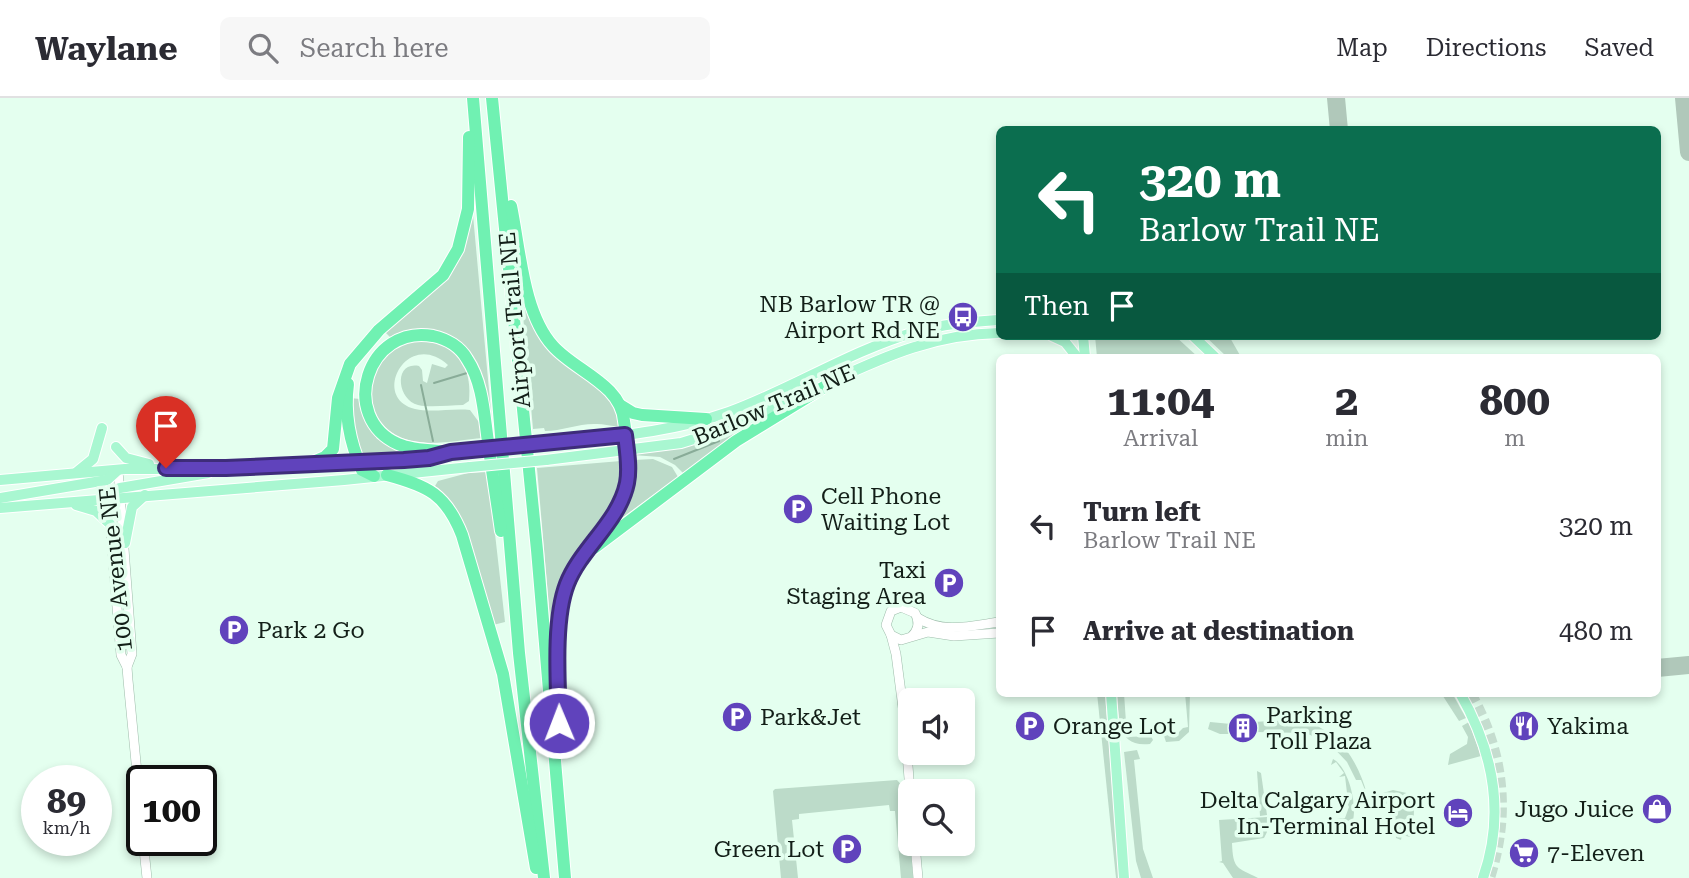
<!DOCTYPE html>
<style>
body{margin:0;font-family:"Roboto Serif",serif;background:#f7f7f7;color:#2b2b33;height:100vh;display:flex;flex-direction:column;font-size:26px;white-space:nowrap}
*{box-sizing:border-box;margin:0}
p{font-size:23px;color:#7c7c81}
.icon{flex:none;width:38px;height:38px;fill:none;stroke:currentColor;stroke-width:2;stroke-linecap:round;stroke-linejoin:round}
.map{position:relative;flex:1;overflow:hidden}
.details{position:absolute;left:996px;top:256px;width:665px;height:343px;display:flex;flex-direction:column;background:#fff;border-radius:10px;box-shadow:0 4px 10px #0003}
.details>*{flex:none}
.top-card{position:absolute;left:996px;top:28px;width:665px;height:214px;border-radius:10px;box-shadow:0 4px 10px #0003;background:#0b6e4f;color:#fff;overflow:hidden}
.tools{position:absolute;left:898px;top:590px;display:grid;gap:14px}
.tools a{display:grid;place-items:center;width:77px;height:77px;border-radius:10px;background:#fff;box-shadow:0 4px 10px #0003;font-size:35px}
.speed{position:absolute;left:21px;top:667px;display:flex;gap:14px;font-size:35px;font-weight:700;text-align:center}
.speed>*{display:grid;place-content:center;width:91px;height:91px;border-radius:50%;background:#fff;box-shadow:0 4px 10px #0003;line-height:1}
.speed small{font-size:18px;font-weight:400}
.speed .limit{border:4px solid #111;border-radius:10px;background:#fff;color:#111}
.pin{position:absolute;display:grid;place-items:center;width:60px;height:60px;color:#fff;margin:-72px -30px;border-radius:50% 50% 50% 0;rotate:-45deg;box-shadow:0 0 7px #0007}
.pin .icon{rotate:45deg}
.me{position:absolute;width:77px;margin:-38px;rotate:359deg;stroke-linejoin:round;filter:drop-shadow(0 0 5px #0008)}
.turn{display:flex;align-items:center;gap:24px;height:147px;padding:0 28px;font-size:32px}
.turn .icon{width:91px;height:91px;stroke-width:2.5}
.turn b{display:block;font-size:49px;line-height:60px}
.then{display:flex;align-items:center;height:66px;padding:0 28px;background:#0003;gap:14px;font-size:26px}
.eta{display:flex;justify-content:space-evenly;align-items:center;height:119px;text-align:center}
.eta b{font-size:42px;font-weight:700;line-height:49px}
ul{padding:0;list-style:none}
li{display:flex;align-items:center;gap:21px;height:105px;padding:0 28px}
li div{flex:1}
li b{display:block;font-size:26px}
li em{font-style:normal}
header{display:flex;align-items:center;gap:42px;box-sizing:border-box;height:98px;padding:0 35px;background:#fff;border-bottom:2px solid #e1e1e2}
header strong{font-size:33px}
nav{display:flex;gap:38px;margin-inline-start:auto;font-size:24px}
.search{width:490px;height:63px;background:#f7f7f7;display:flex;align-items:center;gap:18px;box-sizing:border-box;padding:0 24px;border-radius:10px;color:#7c7c81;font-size:26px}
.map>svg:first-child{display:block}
</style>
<header>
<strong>Waylane</strong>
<div class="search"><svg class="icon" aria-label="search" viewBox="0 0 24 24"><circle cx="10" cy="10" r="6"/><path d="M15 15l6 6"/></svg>Search here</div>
<nav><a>Map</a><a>Directions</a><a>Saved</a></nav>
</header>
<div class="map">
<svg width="1689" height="780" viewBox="0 0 1689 780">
<rect width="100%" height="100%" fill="#e4ffef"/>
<g fill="#bcdbc9">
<path d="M473 117 492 325H489L461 245C439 229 415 226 390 239L385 234 421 205 447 179 471 118Z"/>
<path d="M521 194H524L528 213 584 278 613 303 620 328C611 329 605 326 597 326 580 325 562 333 545 333L544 330 533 331Z"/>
<path d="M1095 238H1175L1198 259H1097Z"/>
<path d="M1205 238H1229L1241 259H1227Z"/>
<path d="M411 243C418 243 427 242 434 244 462 251 472 276 469 303L463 307C449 307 431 310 418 307 397 302 393 263 419 268L422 272 423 283 427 285 432 266 445 270 448 267C407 230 370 300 415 311 432 315 452 310 470 312L481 327 483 340C458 342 426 350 402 340 365 325 361 277 391 252 396 248 405 245 411 243Z"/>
<path d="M350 300 360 301 363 315 377 341 385 343 406 355 361 359 354 332Z"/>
<path d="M772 315 683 375 675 367 660 359 633 357Z"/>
<path d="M653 361 672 369 678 379 612 427 631 393 634 362Z"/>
<path d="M621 363 623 365C620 409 590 428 570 464 557 487 556 517 552 543L537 370Z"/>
<path d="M488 374 505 524 493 527C482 489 468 410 435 388L438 383 468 375Z"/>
<path d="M1097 595H1105L1119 780H1116Z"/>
<path d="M1117 595H1124L1127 639 1151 638 1153 642 1150 646C1116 650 1119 619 1117 595Z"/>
<path d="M1185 595H1190L1189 634 1179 643 1166 644 1164 638 1178 635 1183 630 1188 629Z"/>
<path d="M1441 595H1452L1466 620 1459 623Z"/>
<path d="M1295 622 1316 627 1332 637 1328 644 1305 635 1254 634 1253 624Z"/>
<path d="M1210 624 1231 626 1232 636H1220L1208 631Z"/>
<path d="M1469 624 1481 658 1448 667 1450 656 1467 646 1468 639 1462 628Z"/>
<path d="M1334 638C1350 653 1362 675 1367 697L1361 682H1356L1347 664 1329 645Z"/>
<path d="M1137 652 1140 661 1134 662 1143 751 1153 780H1141L1136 763 1124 654Z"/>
<path d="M1333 661C1350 670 1360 715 1350 730L1346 726 1336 725V721L1345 720 1349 709 1344 698 1347 695 1345 678 1339 679 1344 675 1336 664 1331 667Z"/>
<path d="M1257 673 1261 675 1267 717 1260 718Z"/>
<path d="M897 682 905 691 913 780H901L895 713H890L889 707 799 716V721L792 722 798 780H781L773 693 775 691Z"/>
<path d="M1393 692 1411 696C1416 709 1414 725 1410 739L1402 737 1401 742 1396 740 1395 726 1380 696Z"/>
<path d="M1267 719V734L1264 740 1232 745C1233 772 1237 769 1258 780H1233L1223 765 1219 764 1222 763 1219 722Z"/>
</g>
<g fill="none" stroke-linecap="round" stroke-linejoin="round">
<g stroke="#89ac98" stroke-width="2">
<path d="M434 285 467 275"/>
<path d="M421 287 433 343"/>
<path d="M674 361 719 343"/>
</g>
<g stroke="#b0c8ba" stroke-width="18">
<path d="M1336 0 1339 32"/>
<path d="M1684 0 1689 54"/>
<path d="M1657 570 1689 567"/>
</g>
<path stroke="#c5ddcf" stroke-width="10" stroke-dasharray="10 5" stroke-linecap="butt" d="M1471 595C1504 654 1511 715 1490 780"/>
<g stroke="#9ebdab" stroke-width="10">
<g id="minor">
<path d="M118 372 132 556 127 569 128 582 142 726"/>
<path d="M106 377 121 557 127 569"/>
<path d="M918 520C943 536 971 528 999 524"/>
<path d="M891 537 896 556 904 618 910 693"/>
<path d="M911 539C919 532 920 524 915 515L901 509 891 513 886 527 891 537 901 542 928 534 954 538 999 535"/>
<path d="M143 742 147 780"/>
<path d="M915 746 918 780"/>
</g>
</g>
<g stroke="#fff" stroke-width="12">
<g id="major">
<path d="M1052 238 1065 244 1077 259"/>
<path d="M1083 238 1085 259"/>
<path d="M1193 238 1215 259"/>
<path d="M832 283C888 257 936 236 999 235"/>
<path d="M545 346C606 339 670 335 729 314 792 291 850 253 915 234 942 226 971 224 999 222"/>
<path d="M116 349 126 360 149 366"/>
<path d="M546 362 681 345 720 333 799 299"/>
<path d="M77 374 93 361 102 330"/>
<path d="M0 382 125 371H226L379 364 429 360 468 352"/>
<path d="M0 400 107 382 118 372"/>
<path d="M108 400 112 393 120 390 208 375"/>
<path d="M76 407 96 413 110 426"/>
<path d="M0 410 344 382 470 369"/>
<path d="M125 445 132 409 145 397"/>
<path d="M1111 595 1124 780"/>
<path d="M1460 595C1493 653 1506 715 1483 780"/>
</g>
</g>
<g stroke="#fff" stroke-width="14">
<g id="highway">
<path d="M473 0 519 555 544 780"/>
<path d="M492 0 537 452 565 780"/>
<path d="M511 108C520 151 523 215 553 248 575 273 621 286 624 323 627 342 631 367 627 386 619 424 581 451 567 486 553 520 558 585 559 623"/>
<path d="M348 286C344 316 350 345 362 372L374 378"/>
<path d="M620 307 633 315 642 317 706 321"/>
<path d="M451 354C434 352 414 353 398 346 338 319 367 226 433 238 447 241 460 249 467 261 483 285 484 316 488 344 492 374 497 404 501 433"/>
<path d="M308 366 325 359 333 351 338 300 350 266 379 232 443 177 458 151 468 111 469 39"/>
<path d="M387 377C428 388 446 396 462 437L503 576 536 770"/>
<path d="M594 450 736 343 837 281"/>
</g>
</g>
<use href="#minor" stroke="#fff" stroke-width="9"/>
<use href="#major" stroke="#a9f7d1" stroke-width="10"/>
<use href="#highway" stroke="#70f1b2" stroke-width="12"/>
<g stroke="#fff" stroke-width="12" stroke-linecap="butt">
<g id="major-bridge">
<path d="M468 352 545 346"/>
<path d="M470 369 546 362"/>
</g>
</g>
<use href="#major-bridge" stroke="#a9f7d1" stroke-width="10"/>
</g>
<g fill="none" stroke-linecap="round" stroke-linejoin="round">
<g stroke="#3e2c7a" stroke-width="18">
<path id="route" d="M166 370H226L404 362 429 360 451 354 625 337C627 353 630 370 627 385 619 424 581 450 567 486 553 522 558 586 559 625"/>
</g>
<use href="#route" stroke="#6043bc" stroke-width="12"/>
</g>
<defs>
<g id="bus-disc" transform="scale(1.575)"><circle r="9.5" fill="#6043bc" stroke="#e4ffef"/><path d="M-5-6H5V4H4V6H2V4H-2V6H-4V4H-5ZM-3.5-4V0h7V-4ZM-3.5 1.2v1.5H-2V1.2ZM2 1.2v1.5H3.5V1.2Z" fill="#fff"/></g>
<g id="parking-disc" transform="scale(1.575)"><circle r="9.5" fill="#6043bc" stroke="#e4ffef"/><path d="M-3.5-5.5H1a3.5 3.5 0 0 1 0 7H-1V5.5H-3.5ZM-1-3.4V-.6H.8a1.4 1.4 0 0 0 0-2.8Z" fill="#fff"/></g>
<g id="restaurant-disc" transform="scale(1.575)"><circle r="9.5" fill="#6043bc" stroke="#e4ffef"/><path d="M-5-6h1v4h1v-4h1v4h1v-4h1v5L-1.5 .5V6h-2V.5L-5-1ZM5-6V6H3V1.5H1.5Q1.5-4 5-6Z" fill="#fff"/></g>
<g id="building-disc" transform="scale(1.575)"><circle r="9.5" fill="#6043bc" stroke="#e4ffef"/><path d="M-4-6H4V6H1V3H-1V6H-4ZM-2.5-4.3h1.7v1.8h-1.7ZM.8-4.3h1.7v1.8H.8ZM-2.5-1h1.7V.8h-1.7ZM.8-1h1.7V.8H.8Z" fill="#fff"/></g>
<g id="shop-disc" transform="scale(1.575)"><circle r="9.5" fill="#6043bc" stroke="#e4ffef"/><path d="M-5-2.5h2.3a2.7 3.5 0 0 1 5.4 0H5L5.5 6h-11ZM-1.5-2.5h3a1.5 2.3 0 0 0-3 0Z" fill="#fff"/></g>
<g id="hotel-disc" transform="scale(1.575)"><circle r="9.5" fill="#6043bc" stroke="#e4ffef"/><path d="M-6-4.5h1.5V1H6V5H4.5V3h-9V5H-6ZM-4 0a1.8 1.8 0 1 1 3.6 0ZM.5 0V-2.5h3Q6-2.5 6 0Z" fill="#fff"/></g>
<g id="supermarket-disc" transform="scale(1.575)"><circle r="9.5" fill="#6043bc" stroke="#e4ffef"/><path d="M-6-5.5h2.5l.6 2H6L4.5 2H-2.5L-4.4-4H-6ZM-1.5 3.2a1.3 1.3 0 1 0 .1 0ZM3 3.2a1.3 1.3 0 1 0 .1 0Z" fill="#fff"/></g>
</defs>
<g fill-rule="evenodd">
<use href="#bus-disc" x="963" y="219"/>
<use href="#parking-disc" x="798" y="411"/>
<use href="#parking-disc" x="949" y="485"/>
<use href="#parking-disc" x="234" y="532"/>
<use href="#parking-disc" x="737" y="619"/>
<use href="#parking-disc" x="1030" y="628"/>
<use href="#restaurant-disc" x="1524" y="628"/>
<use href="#building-disc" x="1243" y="630"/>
<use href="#shop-disc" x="1657" y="711"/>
<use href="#hotel-disc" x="1458" y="715"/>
<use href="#parking-disc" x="847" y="751"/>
<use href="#supermarket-disc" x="1524" y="755"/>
</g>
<g text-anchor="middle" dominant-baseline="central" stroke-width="7" stroke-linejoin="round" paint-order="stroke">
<g font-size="23" fill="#131f18" stroke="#e4ffef" text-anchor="start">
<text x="940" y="206" text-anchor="end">NB Barlow TR @<tspan x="940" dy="26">Airport Rd NE</tspan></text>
<text x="821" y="398">Cell Phone<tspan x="821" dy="26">Waiting Lot</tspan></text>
<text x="926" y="472" text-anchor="end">Taxi<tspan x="926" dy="26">Staging Area</tspan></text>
<text x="257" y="532">Park 2 Go</text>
<text x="1266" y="617">Parking<tspan x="1266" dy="26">Toll Plaza</tspan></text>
<text x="760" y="619">Park&amp;Jet</text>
<text x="1053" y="628">Orange Lot</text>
<text x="1547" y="628">Yakima</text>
<text x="1435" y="702" text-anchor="end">Delta Calgary Airport<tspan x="1435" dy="26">In-Terminal Hotel</tspan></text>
<text x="1634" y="711" text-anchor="end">Jugo Juice</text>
<text x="824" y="751" text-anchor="end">Green Lot</text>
<text x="1547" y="755">7-Eleven</text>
</g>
<g font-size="23" fill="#131f18" stroke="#e4ffef">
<text transform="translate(515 222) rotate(-95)">Airport Trail NE</text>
<text transform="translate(774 307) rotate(-23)">Barlow Trail NE</text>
<text transform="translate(116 471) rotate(-96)">100 Avenue NE</text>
</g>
</g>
</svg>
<div class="tools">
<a><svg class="icon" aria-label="sound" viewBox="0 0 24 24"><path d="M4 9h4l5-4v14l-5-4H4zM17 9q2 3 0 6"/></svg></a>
<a><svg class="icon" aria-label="search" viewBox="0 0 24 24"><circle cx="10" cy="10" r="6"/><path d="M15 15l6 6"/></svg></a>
</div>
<div class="speed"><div>89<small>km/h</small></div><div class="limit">100</div></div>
<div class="pin" style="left:166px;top:370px;background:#d93025"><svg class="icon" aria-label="arrive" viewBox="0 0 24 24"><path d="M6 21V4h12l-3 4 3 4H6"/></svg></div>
<svg class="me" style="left:559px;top:625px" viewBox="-20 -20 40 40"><circle r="17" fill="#6043bc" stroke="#fff" stroke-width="3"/><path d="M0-11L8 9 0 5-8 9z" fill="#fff"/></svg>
<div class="top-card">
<div class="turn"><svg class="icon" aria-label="left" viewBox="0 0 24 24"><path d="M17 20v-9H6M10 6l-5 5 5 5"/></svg><div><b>320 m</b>Barlow Trail NE</div></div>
<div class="then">Then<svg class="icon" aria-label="arrive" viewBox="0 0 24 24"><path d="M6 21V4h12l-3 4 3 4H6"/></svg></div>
</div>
<section class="details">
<div class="eta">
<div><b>11:04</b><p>Arrival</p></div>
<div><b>2</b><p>min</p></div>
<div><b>800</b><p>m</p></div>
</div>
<ul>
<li><svg class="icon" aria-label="left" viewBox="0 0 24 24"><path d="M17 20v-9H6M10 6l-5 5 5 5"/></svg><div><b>Turn left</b><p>Barlow Trail NE</p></div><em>320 m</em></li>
<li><svg class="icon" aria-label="arrive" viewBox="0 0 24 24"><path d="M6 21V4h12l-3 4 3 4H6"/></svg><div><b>Arrive at destination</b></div><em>480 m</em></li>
</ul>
</section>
</div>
